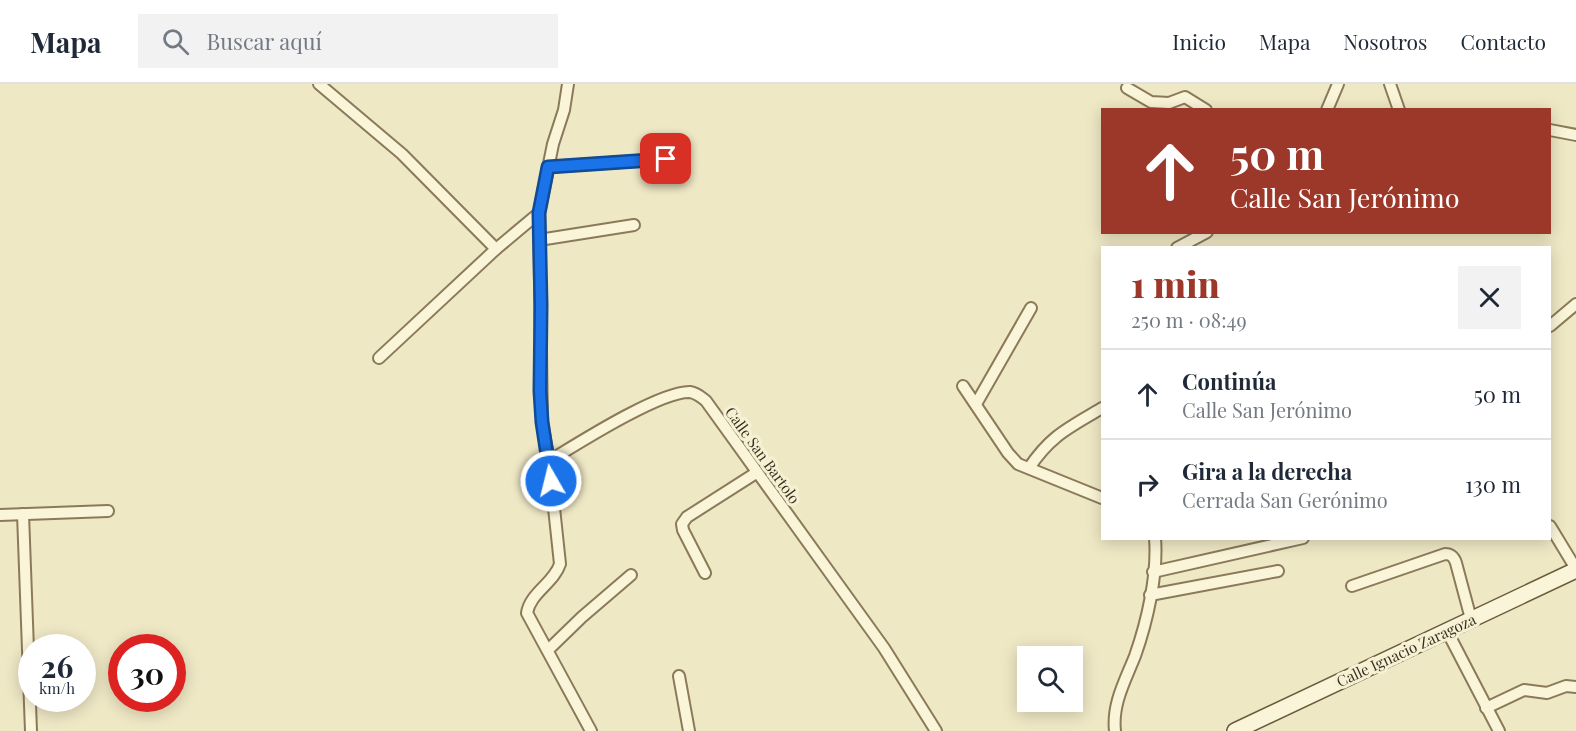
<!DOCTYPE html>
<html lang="es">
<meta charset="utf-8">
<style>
body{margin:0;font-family:"Playfair Display",serif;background:#f2f2f3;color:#1f2937;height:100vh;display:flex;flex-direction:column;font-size:22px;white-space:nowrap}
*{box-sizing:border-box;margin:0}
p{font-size:20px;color:#747a83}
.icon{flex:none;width:33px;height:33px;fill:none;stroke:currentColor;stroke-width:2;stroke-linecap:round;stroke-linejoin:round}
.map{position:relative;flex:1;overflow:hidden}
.panel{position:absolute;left:1101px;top:162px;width:450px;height:294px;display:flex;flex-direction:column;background:#fff;border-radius:0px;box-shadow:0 3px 15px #0003}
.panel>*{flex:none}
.guide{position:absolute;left:1101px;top:24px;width:450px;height:126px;border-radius:0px;box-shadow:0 3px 15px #0003;background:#9b3829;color:#fff;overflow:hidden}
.fabs{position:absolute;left:1017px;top:562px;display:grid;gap:12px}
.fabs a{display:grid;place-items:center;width:66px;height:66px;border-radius:0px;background:#fff;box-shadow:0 3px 15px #0003;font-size:30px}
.speed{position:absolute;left:18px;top:550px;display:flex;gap:12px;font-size:30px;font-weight:700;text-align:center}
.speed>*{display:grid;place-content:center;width:78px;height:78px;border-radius:50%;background:#fff;box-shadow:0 3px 15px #0003;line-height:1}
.speed small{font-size:15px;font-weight:400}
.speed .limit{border:9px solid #d22;background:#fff;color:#111}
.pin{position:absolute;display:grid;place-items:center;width:51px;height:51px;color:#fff;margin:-26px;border-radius:12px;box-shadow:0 3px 9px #0006}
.me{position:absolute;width:66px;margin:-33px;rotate:352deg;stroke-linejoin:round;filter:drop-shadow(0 0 4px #0008)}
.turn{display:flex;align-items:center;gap:21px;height:126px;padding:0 30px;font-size:27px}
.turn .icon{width:78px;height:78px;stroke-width:2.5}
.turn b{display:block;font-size:42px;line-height:51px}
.round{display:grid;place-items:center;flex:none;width:63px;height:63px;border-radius:0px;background:#f2f2f3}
.headline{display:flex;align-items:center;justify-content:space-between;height:102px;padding:0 30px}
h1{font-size:36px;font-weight:800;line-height:45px;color:#9b3829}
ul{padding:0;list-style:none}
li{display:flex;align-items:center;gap:18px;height:90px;padding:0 30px;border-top:2px solid #e0e1e3}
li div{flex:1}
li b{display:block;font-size:22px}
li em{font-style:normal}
header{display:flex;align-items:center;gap:36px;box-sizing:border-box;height:84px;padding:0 30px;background:#fff;border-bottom:2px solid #e0e1e3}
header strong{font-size:28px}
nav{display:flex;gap:33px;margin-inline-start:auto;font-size:21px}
.search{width:420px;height:54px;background:#f2f2f3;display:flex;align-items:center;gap:15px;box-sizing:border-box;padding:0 21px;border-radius:0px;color:#747a83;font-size:22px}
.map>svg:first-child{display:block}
</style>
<header>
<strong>Mapa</strong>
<div class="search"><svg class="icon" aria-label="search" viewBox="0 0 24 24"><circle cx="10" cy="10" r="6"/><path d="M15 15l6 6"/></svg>Buscar aquí</div>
<nav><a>Inicio</a><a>Mapa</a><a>Nosotros</a><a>Contacto</a></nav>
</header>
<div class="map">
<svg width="1576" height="647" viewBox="0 0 1576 647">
<rect width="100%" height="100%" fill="#efe8c5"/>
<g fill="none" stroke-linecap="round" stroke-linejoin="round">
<g stroke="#8b7a5a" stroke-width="14">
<g id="street">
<path d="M319 0 402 70 496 165"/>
<path d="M568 0 564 26 553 60 539 129 542 338 549 377 560 480C554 499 530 509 527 529L591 647"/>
<path d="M1390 0 1399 26"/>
<path d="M1127 4 1151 18 1169 19 1185 13 1206 26"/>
<path d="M1327 26 1338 0"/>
<path d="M1550 46 1576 51"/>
<path d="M548 83 666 75"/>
<path d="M539 156 634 141"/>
<path d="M1177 164 1207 148"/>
<path d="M1550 242 1576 220"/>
<path d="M379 274 496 165 539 129"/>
<path d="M963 302 1008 369 1018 380 1102 414"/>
<path d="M976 320 1031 224"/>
<path d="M549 377C577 360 660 307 690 308 697 309 701 313 706 317L884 564 936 647"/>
<path d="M1029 384C1051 351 1069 344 1102 324"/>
<path d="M23 430 31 647"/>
<path d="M0 431 108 427"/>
<path d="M1550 442 1576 485"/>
<path d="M1153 488 1303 454"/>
<path d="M705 489 683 446 682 440 687 433 756 389"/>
<path d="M1352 502 1445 470C1451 470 1454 473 1456 479L1471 535"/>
<path d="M1150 511 1278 487"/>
<path d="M1447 547 1499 647"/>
<path d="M548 566 582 533 631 491"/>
<path d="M679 592 689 647"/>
<path d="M1486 624 1524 606 1547 609 1566 602 1576 603"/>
<path d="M1115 647C1112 620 1125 597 1135 572 1147 538 1158 491 1155 454"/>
</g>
</g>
<g stroke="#6c5b3d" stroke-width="18">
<path id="secondary" d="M1235 647 1576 486"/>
</g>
<use href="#street" stroke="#faf4d8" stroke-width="10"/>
<use href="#secondary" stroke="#faf4d8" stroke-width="15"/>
</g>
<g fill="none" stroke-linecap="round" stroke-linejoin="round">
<g stroke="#114b97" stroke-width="15">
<path id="route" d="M551 397 542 338 540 307 541 221 539 129 548 83 666 75"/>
</g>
<use href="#route" stroke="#1a73e8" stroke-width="10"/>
</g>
<g text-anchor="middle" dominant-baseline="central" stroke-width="6" stroke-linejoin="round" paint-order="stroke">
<g font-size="15" fill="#3a301f" stroke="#f6f1d5">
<text transform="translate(763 371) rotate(54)">Calle San Bartolo</text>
<text transform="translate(1406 566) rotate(-25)">Calle Ignacio Zaragoza</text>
</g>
</g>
</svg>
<div class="fabs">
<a><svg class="icon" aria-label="search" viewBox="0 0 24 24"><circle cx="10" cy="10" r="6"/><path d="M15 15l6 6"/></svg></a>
</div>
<div class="speed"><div>26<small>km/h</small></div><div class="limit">30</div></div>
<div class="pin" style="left:666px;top:75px;background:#d93025"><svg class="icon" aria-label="arrive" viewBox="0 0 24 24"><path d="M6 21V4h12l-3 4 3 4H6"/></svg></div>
<svg class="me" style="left:551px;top:397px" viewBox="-20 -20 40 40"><circle r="17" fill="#1a73e8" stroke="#fff" stroke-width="3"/><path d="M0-11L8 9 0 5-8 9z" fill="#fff"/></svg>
<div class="guide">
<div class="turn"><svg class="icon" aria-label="ahead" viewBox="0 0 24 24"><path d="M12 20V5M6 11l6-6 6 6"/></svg><div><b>50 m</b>Calle San Jerónimo</div></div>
</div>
<section class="panel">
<div class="headline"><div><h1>1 min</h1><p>250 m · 08:49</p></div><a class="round"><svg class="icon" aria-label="close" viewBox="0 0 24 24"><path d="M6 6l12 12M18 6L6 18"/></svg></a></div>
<ul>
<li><svg class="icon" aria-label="ahead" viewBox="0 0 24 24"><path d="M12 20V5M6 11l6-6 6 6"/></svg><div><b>Continúa</b><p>Calle San Jerónimo</p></div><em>50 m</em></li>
<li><svg class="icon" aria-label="right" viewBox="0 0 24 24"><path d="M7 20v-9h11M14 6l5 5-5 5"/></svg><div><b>Gira a la derecha</b><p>Cerrada San Gerónimo</p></div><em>130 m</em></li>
</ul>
</section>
</div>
